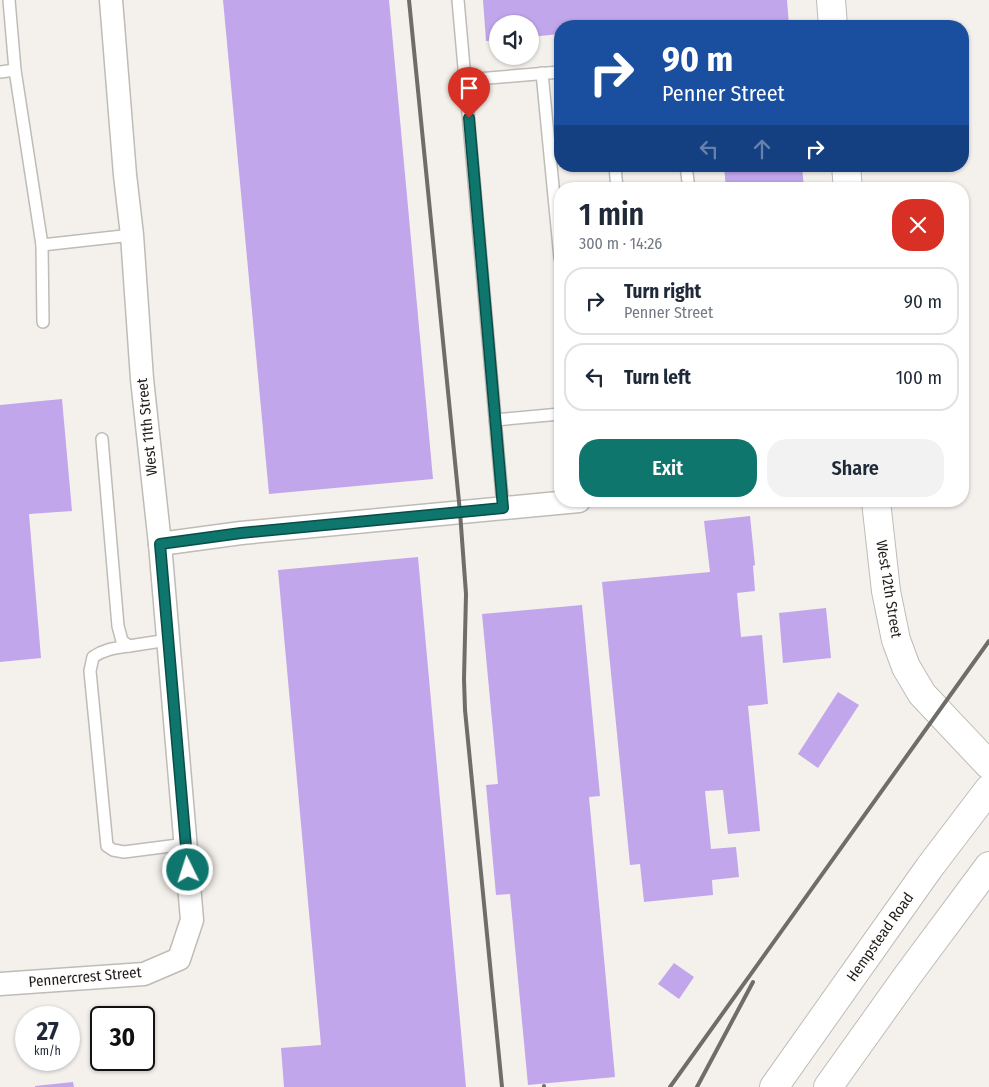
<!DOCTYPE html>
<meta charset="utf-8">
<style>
body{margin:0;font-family:"Fira Sans Condensed",sans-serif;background:#f2f2f3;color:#1f2937;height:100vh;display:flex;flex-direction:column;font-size:19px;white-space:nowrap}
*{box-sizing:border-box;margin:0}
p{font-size:16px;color:#747a83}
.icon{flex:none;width:28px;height:28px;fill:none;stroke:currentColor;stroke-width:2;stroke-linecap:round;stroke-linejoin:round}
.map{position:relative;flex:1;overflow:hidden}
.drawer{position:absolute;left:554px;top:182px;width:415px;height:325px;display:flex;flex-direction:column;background:#fff;border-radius:20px;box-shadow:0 1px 4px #0004}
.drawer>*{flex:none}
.guide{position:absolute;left:554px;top:20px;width:415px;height:152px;border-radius:20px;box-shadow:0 1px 4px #0004;background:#1a4fa0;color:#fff;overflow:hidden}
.controls{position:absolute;left:489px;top:15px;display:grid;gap:10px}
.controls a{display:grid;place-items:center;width:50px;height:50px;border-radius:50%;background:#fff;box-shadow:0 1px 4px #0004;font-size:25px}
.speed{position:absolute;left:15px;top:1006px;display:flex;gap:10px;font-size:25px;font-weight:700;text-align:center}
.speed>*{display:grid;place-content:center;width:65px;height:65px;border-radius:50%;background:#fff;box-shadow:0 1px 4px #0004;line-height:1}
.speed small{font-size:12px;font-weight:400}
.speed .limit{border:2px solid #111;border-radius:8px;background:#fff;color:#111}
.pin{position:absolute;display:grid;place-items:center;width:42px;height:42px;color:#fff;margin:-51px -21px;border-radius:50% 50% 50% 0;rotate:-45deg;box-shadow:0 0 5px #0007}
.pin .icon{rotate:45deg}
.me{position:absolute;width:55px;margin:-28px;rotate:356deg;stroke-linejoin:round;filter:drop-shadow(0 0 4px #0008)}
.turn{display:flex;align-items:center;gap:18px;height:105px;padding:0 25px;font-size:22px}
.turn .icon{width:65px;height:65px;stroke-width:2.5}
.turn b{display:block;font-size:35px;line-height:42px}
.lanes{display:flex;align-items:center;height:48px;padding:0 25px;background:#0003;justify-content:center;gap:25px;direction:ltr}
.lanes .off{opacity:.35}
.round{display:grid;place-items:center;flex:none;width:52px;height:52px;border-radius:20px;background:#f2f2f3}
.overview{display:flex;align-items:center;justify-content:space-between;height:85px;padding:0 25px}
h1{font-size:30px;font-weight:600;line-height:38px}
.primary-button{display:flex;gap:10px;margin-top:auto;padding:10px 25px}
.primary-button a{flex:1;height:58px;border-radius:20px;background:#0f766e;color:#fff;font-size:20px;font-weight:600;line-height:58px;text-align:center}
.primary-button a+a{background:#f2f2f3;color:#1f2937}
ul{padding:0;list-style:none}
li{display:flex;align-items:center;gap:15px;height:68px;margin:0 10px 8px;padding:0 15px;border:2px solid #e0e1e3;border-radius:20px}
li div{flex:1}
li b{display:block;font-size:19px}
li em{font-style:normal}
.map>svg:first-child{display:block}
</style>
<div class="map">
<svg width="989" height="1087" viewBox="0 0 989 1087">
<rect width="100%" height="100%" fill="#f4f1ec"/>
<g fill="#c1a6eb">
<path d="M223 0H389L433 479 269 494Z"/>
<path d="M483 0H787L789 26H711L710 20 647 26H560V34L530 37V24H498V40L486 41Z"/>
<path d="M724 166H802L804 189H726Z"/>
<path d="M62 399 72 511 29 514 41 658 0 662V405Z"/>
<path d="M750 516 755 565 753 566 755 591 737 593 741 637 762 635 768 704 748 706 760 831 728 834 723 790 705 791 711 849 736 847 739 877 712 880 713 895 644 902 640 864 630 865 602 582 710 572 704 521Z"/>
<path d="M418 557 466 1087H284L281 1048 321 1045 278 570Z"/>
<path d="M582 605 600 796 589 797 615 1077 528 1085 510 894 496 895 486 785 498 784 482 614Z"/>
<path d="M826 608 831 658 783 663 779 613Z"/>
<path d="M838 692 859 705 818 768 798 754Z"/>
<path d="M674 963 694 977 679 999 658 984Z"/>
<path d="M73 1082 74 1087H35V1086Z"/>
</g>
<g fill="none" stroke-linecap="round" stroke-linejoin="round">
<g stroke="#bfbcb7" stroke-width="14">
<g id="lane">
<path d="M9 0 15 70 42 245 43 322"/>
<path d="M458 0 503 508"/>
<path d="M0 72 15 70"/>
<path d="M542 73 560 258"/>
<path d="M465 80 560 72"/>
<path d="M615 166 617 189"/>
<path d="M686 166 689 189"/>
<path d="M42 245 132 235"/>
<path d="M495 420 560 414"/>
<path d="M102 439 118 626 122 641 129 646 168 640"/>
<path d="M129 646C115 648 105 649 93 657L90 671 107 846 113 850 124 852 186 844"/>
</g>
</g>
<g stroke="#bfbcb7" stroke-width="25">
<g id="street">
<path d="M160 544 241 533 579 501"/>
<path d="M0 984 144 974 179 959 192 920 160 544 142 379 132 235 125 175 111 0"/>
</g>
</g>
<g stroke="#bfbcb7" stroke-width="30">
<g id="secondary">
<path d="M831 0 833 26"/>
<path d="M846 166 848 189"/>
<path d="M876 501 886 591 896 640 906 667 922 694 989 765"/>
<path d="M774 1087 929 868 989 789"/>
<path d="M828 1087 908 975 989 866"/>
</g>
</g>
<use href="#lane" stroke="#fff" stroke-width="11"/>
<use href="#street" stroke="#fff" stroke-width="22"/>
<use href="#secondary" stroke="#fff" stroke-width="28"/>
<g stroke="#6f6d6a" stroke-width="4">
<path d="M409 0 460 512 466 594 464 679 465 710 502 1087"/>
<path d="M544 1087V1086"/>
<path d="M670 1087 989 641"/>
<path d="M697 1087 753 982"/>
</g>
</g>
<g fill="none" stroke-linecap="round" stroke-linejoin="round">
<g stroke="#0a4d48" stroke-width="12">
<path id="route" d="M188 870 160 544 241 533 503 508 469 118"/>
</g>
<use href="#route" stroke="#0f766e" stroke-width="9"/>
</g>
<g text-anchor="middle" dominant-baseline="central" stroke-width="4.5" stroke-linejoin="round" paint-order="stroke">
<g font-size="15" fill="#1e1d1b" stroke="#fffefd">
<text transform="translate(147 427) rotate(-96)">West 11th Street</text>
<text transform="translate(889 589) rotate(81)">West 12th Street</text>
<text transform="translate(880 937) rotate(-55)">Hempstead Road</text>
<text transform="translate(85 977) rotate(-5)">Pennercrest Street</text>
</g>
</g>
</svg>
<div class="controls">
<a><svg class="icon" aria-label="sound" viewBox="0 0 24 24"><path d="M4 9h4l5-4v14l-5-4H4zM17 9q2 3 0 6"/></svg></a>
</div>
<div class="speed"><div>27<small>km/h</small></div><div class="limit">30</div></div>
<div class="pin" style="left:469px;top:118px;background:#d93025"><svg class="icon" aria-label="arrive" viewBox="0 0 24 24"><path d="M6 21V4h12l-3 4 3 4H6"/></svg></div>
<svg class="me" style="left:188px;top:870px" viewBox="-20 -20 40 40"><circle r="17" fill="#0f766e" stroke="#fff" stroke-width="3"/><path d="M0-11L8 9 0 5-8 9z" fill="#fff"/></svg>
<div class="guide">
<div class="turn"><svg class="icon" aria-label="right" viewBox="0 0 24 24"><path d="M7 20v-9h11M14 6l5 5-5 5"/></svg><div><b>90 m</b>Penner Street</div></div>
<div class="lanes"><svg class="icon off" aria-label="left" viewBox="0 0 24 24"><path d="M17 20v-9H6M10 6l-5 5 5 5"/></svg><svg class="icon off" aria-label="ahead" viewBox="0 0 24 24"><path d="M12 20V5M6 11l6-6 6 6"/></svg><svg class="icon" aria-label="right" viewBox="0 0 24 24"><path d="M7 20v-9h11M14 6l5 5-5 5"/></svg></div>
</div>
<section class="drawer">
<div class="overview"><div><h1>1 min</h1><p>300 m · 14:26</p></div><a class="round" style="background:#d93025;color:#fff"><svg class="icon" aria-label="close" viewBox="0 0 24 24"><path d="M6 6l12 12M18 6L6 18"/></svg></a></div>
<ul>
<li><svg class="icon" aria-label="right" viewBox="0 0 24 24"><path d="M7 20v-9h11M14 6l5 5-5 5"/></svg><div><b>Turn right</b><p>Penner Street</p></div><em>90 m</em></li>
<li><svg class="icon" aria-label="left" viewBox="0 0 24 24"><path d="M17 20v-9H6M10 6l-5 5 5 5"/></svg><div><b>Turn left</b></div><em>100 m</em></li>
</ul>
<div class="primary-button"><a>Exit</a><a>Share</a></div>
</section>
</div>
